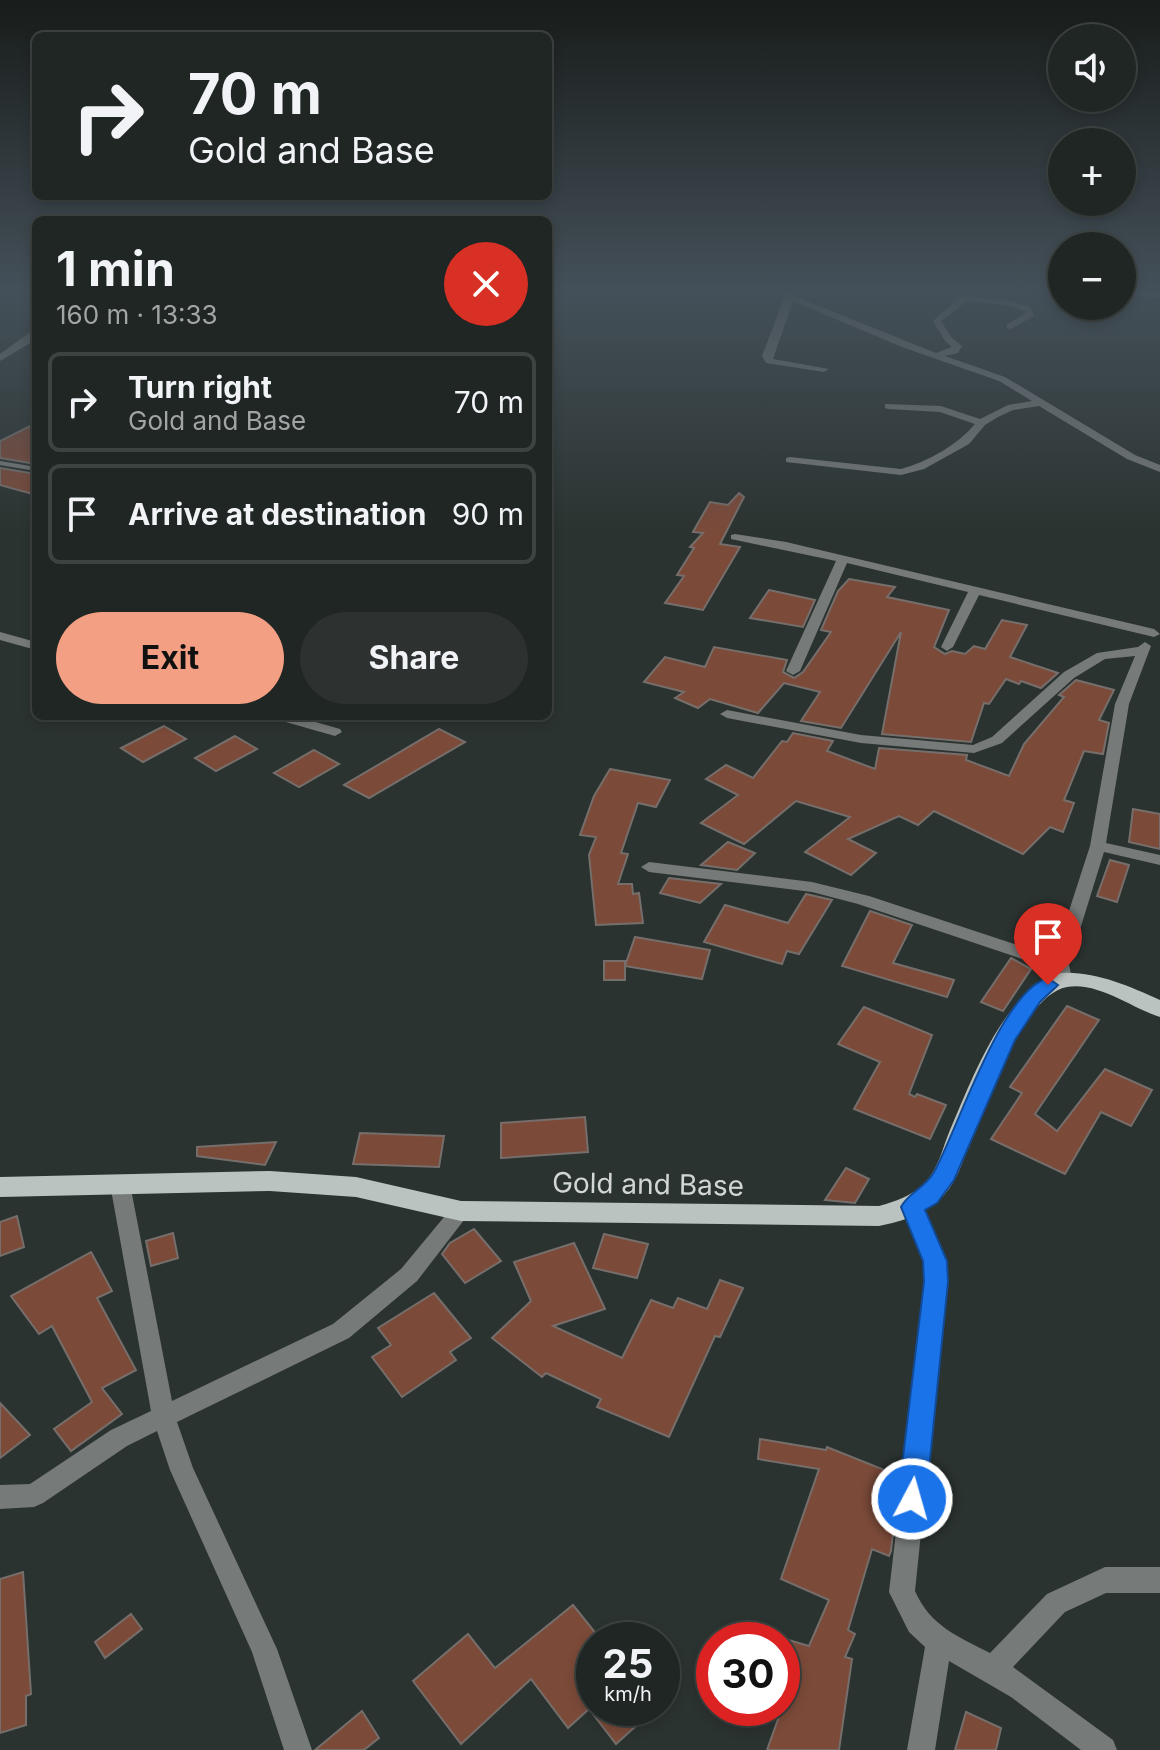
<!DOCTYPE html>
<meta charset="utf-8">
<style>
body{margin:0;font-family:Inter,sans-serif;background:#2d3231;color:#f1f3f6;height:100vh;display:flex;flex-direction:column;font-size:30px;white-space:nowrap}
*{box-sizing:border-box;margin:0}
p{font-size:26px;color:#a2a5a6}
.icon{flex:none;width:44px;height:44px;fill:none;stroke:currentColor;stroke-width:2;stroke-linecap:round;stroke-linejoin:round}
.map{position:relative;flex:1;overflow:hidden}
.sheet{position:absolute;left:32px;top:216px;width:520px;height:504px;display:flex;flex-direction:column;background:#202624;border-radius:12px;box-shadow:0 4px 12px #0003,0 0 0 2px #3d4341}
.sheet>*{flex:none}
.hud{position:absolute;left:32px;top:32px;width:520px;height:168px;border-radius:12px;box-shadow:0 4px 12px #0003,0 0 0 2px #3d4341;background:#202624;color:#f1f3f6;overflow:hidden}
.fabs{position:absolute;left:1048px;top:24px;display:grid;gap:16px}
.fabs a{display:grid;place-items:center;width:88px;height:88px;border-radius:50%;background:#202624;box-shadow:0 4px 12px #0003,0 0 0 2px #3d4341;font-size:40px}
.speed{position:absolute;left:576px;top:1622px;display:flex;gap:16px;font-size:40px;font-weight:700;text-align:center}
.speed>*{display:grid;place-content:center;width:104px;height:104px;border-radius:50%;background:#202624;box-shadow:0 4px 12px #0003,0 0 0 2px #3d4341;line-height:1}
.speed small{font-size:20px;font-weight:400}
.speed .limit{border:12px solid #d22;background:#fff;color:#111}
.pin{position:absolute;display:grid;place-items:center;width:68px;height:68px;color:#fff;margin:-82px -34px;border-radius:50% 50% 50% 0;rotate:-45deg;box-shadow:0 0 8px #0007}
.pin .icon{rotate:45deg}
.me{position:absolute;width:88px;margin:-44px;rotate:6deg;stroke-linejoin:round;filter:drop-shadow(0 0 6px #0008)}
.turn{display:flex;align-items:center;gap:28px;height:168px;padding:0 24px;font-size:36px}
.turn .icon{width:104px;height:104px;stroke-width:2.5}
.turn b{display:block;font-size:56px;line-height:68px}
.round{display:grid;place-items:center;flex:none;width:84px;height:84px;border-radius:42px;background:#2d3231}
.overview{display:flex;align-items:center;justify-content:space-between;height:136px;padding:0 24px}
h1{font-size:48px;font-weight:700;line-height:60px}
.primary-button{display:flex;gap:16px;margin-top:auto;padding:16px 24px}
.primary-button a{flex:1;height:92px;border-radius:48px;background:#f39f83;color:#111;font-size:32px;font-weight:700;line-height:92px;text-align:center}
.primary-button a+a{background:#2d3231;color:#f1f3f6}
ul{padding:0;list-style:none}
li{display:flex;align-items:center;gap:24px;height:100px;margin:0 16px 12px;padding:0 8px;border:4px solid #3d4341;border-radius:12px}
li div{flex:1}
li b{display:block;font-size:30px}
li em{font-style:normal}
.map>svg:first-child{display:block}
</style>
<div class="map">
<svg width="1160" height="1750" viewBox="0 0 1160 1750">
<rect width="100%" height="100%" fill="#2b3330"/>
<g fill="#7b4a39" stroke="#766e6b" stroke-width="2">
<path d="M36 423V464L0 458V441Z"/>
<path d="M0 468 36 474V495L0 485Z"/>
<path d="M739 493 744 497 720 544 740 547 703 610 665 603 684 576 677 575 694 548 690 547 703 533 693 532 710 502 728 505Z"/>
<path d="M849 579 895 587 887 597 949 610 934 647 945 654 952 651 965 654 974 646 985 649 1002 620 1027 625 1010 657 1058 673 1041 688 1021 681 1019 684 1006 679 989 704 984 703 971 742 882 734 901 632 841 728 801 721 820 692 784 683 758 713 710 699 698 708 675 698 684 692 644 682 665 657 705 667 714 647 787 660 783 672 794 678 803 672 831 632 821 630 838 591Z"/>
<path d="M769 590 815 600 803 627 750 618Z"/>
<path d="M1076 680 1114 690 1099 720 1109 723 1103 754 1084 751 1064 800 1074 803 1063 832 1050 827 1023 854 934 811 918 825 899 816 848 839 876 853 851 875 805 852 850 817 796 801 744 844 701 823 738 795 706 779 726 765 753 778 782 741 787 742 793 733 833 741 827 751 875 769 879 748 967 755 966 760 1009 776 1024 744 1064 697 1059 695Z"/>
<path d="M164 726 186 739 143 762 121 748Z"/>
<path d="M439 729 465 742 369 798 344 785Z"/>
<path d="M235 736 257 749 216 771 195 758Z"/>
<path d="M314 750 339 764 299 787 274 773Z"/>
<path d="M610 769 670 780 656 807 638 803 621 853 628 854 618 884H632L633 894 639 893 643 923 596 925 589 855 596 837 580 835 594 796Z"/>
<path d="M1133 809 1160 814V849L1129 842Z"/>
<path d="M728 842 755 853 737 870 701 865Z"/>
<path d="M1110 860 1129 865 1117 902 1097 896Z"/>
<path d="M669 878 721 884 700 903 660 893Z"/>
<path d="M806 894 832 900 799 954 787 951 782 964 704 942 725 905 788 923Z"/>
<path d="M870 911 912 925 893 963 954 980 947 997 842 966Z"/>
<path d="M1032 925 1053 937 1038 949 1015 938Z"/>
<path d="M635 937 710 950 702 979 625 966Z"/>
<path d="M1011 958 1031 969 1003 1011 981 1002Z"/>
<rect x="604" y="961" width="21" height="19"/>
<path d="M1067 1006 1099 1020 1035 1114 1057 1131 1105 1069 1152 1090 1131 1126 1101 1112 1065 1174 991 1139 1022 1093 1010 1087Z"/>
<path d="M864 1007 932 1035 909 1094 915 1097 917 1094 946 1105 930 1139 854 1109 880 1062 838 1044Z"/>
<path d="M585 1117 588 1152 501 1158V1123Z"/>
<path d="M360 1133 444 1136 439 1167 353 1164Z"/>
<path d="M276 1142 265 1165 197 1156V1147Z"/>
<path d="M846 1168 869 1179 855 1203 825 1200Z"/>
<path d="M17 1216 24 1247 0 1256V1222Z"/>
<path d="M474 1229 501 1261 465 1283 442 1254 450 1243Z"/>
<path d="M173 1233 178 1258 151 1266 146 1241Z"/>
<path d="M604 1234 648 1244 637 1278 593 1268Z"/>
<path d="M574 1243 605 1309 553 1326 622 1358 651 1300 673 1308 678 1298 707 1309 720 1280 743 1288 720 1337 715 1336 669 1437 597 1407 601 1399 546 1373 542 1377 492 1338 531 1301 514 1262Z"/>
<path d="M91 1252 112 1291 97 1298 136 1370 102 1388 122 1414 71 1451 54 1429 92 1402 52 1326 39 1334 11 1296Z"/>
<path d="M434 1293 471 1338 450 1352 456 1360 402 1397 372 1357 391 1345 378 1328Z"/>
<path d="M0 1403 30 1435 0 1458Z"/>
<path d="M760 1439 826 1450 827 1447 892 1473 878 1518 894 1524 891 1551 889 1556 872 1549 848 1630 855 1634 845 1657 852 1659 839 1750H767L782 1708V1638L809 1646 829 1600 781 1579 819 1469 758 1459Z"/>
<path d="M23 1572 31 1694 26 1696V1725L0 1733V1579Z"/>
<path d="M573 1605 594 1631V1705L590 1708H656L616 1744 589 1709 568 1728 531 1679 461 1744 413 1681 468 1634 495 1668Z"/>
<path d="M131 1614 142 1629 105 1658 95 1642Z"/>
<path d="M362 1711 379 1738 364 1750H315Z"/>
<path d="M966 1712 1001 1728 996 1750H955Z"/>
</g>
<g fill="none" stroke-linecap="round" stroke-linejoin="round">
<path fill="#767a79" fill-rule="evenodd" d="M0 461 36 467V471L0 465Z"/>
<g fill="#767a79" fill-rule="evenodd">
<path d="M787 290H795L794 296 936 353 952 347 945 341 933 321 968 290H976L971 297 1007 300 1031 307 1034 316 1010 329 1007 328V324L1026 313 1025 311 1006 305 967 301 941 321 951 337 962 346 958 353 945 356 1005 377 1135 455 1160 465V472L1127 459 1039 406 1013 410 998 417 985 425 969 444 924 469 901 475 786 462V458L790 457 901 469C929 461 956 446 975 424L940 412 888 409 885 408V404L941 406 980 419 1008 405 1032 401 999 381 902 347 793 301 773 359 829 369 824 372 766 363 762 356Z"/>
<path d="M1122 290 1160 292V298L1122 294Z"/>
<path d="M36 328V336L30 343 0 361V354Z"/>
<path d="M735 534 786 542 1154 629 1160 634 1154 637 979 595 953 647 947 651 941 647 968 592 847 563 800 671 793 675 786 671 836 561 731 539V535Z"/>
<path d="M0 632 36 642V650L0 640Z"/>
<path d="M1145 642 1151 646 1129 704 1106 843 1160 855V865L1104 852 1069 965 1071 974 1068 978H1056L1052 969 858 904 812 892 649 872 641 867 649 862 812 882 869 896 1054 957 1090 846 1115 704 1135 656 1105 659 1074 678 1002 743 974 753 861 743 727 718 720 714 727 710 861 735 973 745 992 737 1064 672 1097 653 1138 647Z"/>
<path d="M273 716H295L340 729 342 732 335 736 275 719Z"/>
<path d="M120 1176 127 1178 130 1184 172 1401 333 1324 401 1269 454 1205 461 1203 468 1205 471 1211 417 1281 349 1338 177 1422 193 1468 277 1649 312 1750H284L252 1652 170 1470 157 1431 127 1446 43 1503 34 1507 0 1509V1485L30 1484 111 1430 151 1411 110 1184 113 1178Z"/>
<path d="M912 1199 919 1201 946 1261 947 1282 915 1591C930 1626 959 1637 990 1653L1047 1594 1105 1567H1160V1593H1106L1065 1612 1013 1667 1113 1740 1117 1750H1081L1011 1697 949 1661 935 1750H907L925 1647 909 1632 889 1592 925 1282 924 1261 902 1207 905 1201Z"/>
</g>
<path fill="#bbc3c0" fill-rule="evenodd" d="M1061 973C1095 971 1129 986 1160 1000V1017C1131 1008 1099 982 1067 987 1025 994 987 1098 973 1134 965 1154 959 1179 944 1195 927 1214 903 1221 879 1226L461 1221 356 1197 270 1191 0 1197V1177L270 1171 356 1177 461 1201 879 1206C898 1201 919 1193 931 1175 940 1162 944 1144 950 1130 972 1080 1004 989 1061 973Z"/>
</g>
<linearGradient id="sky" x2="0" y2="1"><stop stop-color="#181c1a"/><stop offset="0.54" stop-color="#445059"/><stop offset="1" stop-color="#445059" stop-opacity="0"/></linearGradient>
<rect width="1160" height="536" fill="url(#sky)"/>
<path fill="#1a73e8" stroke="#114b97" stroke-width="2" d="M1048 978 1058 985 1040 1002 1015 1040 954 1180 937 1203 925 1210 947 1261 948 1282 926 1499 922 1508 912 1512 902 1508 898 1499 924 1282 923 1261 901 1207C908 1193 926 1187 934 1172 958 1129 1001 991 1048 978Z"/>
<g text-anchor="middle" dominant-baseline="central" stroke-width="8" stroke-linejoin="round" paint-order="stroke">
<g font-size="28" fill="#d2d7d5" stroke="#2b3330">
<text transform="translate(648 1184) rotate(1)">Gold and Base</text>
</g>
</g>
</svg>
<div class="fabs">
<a><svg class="icon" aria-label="sound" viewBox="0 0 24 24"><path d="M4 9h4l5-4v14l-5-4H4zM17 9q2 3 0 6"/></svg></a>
<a>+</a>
<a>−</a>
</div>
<div class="speed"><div>25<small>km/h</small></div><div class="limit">30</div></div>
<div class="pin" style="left:1048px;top:985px;background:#d93025"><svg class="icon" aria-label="arrive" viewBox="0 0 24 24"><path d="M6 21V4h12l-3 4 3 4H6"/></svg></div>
<svg class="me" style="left:912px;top:1499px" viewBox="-20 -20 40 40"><circle r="17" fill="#1a73e8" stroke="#fff" stroke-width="3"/><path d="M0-11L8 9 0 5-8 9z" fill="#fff"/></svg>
<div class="hud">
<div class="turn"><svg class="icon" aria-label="right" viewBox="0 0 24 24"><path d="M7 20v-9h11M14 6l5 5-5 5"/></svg><div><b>70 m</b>Gold and Base</div></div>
</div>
<section class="sheet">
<div class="overview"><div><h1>1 min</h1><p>160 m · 13:33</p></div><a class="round" style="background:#d93025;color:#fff"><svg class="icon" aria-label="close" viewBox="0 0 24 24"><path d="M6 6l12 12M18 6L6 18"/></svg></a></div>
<ul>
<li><svg class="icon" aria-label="right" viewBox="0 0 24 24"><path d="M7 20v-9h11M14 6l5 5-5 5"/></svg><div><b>Turn right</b><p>Gold and Base</p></div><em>70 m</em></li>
<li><svg class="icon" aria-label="arrive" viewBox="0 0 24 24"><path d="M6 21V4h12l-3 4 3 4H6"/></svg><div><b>Arrive at destination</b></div><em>90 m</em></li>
</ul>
<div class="primary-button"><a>Exit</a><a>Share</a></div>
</section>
</div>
